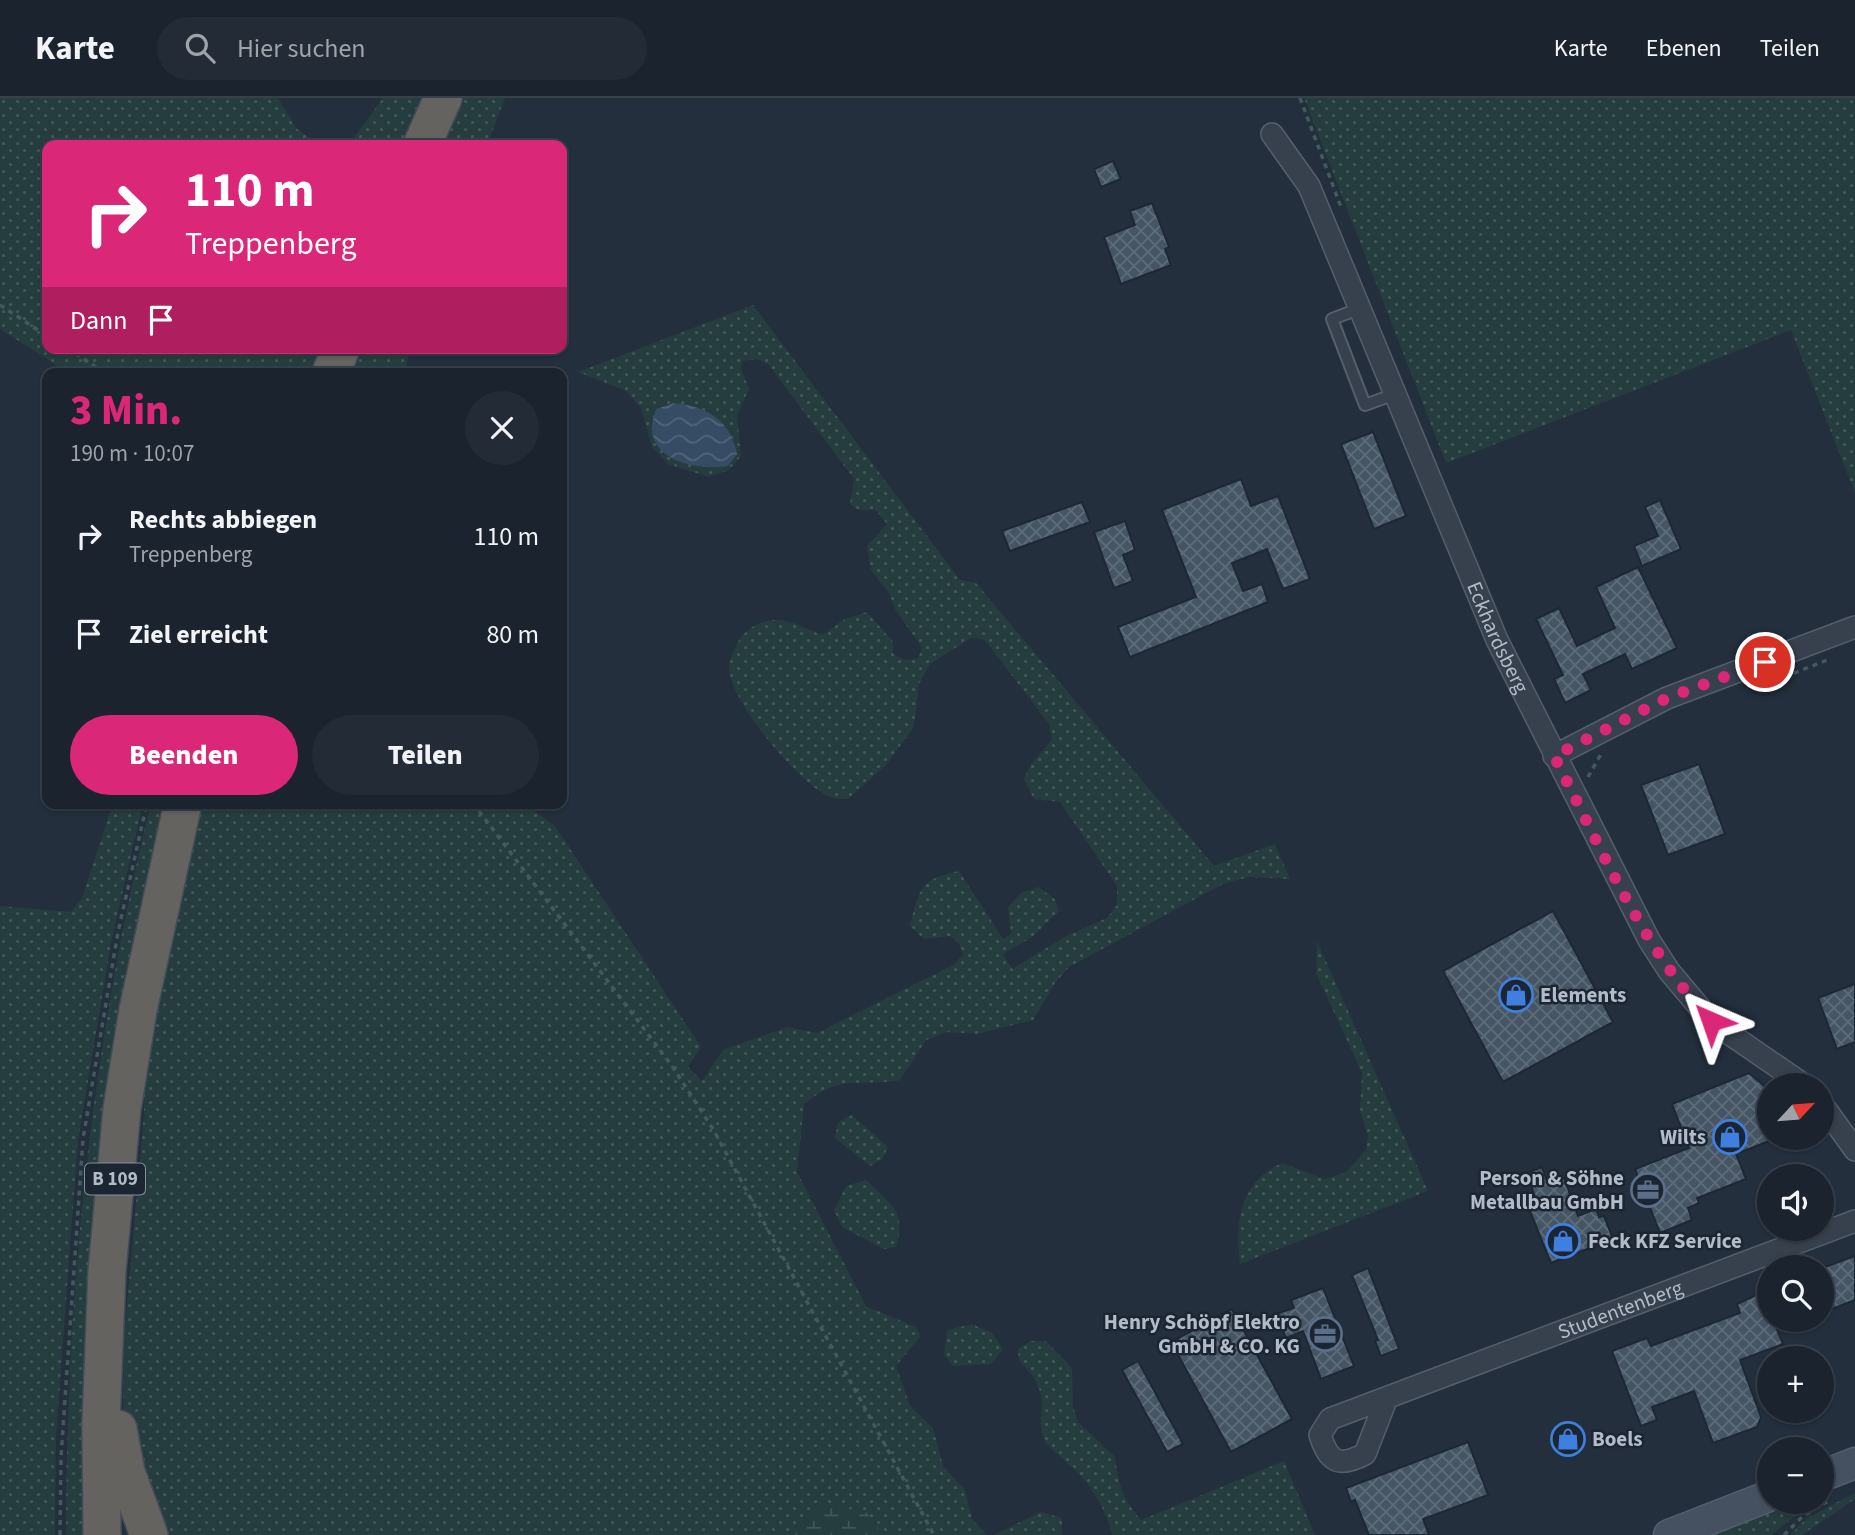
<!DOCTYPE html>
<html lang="de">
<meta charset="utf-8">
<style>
body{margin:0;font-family:"Source Sans 3",sans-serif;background:#232b36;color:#f1f3f6;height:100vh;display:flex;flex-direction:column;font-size:26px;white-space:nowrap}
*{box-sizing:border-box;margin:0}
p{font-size:23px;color:#9fa4aa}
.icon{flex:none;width:38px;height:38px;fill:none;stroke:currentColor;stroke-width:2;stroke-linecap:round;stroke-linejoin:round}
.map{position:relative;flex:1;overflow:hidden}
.drawer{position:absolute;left:42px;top:270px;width:525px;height:441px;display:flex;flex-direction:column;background:#1a232e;border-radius:14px;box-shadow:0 2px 5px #0004,0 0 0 2px #38404a}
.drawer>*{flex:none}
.top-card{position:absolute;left:42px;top:42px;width:525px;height:214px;border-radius:14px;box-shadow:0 2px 5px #0004,0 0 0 2px #38404a;background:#db2777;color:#fff;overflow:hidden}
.needle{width:46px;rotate:64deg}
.buttons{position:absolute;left:1757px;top:975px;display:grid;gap:14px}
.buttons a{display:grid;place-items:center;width:77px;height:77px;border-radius:50%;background:#1a232e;box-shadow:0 2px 5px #0004,0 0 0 2px #38404a;font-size:35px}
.pin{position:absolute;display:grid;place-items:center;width:60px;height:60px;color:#fff;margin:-30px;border:4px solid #fff;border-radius:50%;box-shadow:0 2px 7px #0007}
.me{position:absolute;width:77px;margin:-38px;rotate:317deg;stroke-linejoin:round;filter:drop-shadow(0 0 5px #0008)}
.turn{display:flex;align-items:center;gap:24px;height:147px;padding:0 28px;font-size:32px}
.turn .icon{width:91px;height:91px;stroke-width:2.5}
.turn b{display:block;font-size:49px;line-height:60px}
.then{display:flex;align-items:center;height:66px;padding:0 28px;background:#0003;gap:14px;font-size:26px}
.round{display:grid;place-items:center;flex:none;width:74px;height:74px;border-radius:37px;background:#232b36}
.overview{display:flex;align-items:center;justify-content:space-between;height:119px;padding:0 28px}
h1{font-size:42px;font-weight:800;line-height:52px;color:#db2777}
.action{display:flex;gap:14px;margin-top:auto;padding:14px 28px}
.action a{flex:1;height:80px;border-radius:42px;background:#db2777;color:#fff;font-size:28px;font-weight:800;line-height:80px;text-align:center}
.action a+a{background:#232b36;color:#f1f3f6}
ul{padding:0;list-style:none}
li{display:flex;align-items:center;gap:21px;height:98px;padding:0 28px}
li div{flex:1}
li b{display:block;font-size:26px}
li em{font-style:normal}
header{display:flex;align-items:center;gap:42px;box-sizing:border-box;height:98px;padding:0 35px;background:#1a232e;border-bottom:2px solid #38404a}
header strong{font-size:33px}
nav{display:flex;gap:38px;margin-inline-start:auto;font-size:24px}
.search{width:490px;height:63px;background:#232b36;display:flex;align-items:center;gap:18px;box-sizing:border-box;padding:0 24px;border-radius:38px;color:#9fa4aa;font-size:26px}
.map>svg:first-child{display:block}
</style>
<header>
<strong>Karte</strong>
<div class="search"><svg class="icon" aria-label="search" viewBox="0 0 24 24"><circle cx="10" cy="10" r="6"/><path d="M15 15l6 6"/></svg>Hier suchen</div>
<nav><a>Karte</a><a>Ebenen</a><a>Teilen</a></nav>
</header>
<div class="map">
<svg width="1855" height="1437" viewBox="0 0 1855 1437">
<defs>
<pattern id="grass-dots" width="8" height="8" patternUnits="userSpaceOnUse" patternTransform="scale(1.75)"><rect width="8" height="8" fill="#253d3e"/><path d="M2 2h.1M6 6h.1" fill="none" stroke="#425759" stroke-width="1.8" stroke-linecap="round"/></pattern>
<pattern id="wetland-marsh" width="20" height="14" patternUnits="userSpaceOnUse" patternTransform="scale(1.75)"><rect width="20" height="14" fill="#253d3e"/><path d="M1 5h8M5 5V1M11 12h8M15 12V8" fill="none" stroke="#425759"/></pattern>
<pattern id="water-waves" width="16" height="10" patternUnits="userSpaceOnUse" patternTransform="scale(1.75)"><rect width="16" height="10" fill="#364c65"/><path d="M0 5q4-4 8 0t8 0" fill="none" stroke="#51647a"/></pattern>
<pattern id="building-cross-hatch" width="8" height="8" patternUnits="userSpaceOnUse" patternTransform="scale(1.75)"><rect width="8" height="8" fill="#465564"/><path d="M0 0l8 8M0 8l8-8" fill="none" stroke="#5e6c79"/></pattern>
</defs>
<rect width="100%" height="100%" fill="#232f3d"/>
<g fill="url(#grass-dots)">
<path d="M0 0H278L297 31 320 47H47V250H331L321 275H69L0 231Z"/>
<path d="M383 0H433L414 47H341L350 45Z"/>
<path d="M456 0H505L487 47H436Z"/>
<path d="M1304 0H1855V395L1791 232 1446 365Z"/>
<path d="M753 207 960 482 976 485 1214 768 1275 746 1290 781 1249 779 1223 786 1069 869 1055 885 1033 922 977 936 947 934 926 942 900 982C858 990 843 974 804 1006L797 1074 866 1208 916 1229 921 1238 896 1268 910 1308 933 1330 943 1368 965 1392 972 1421 987 1437H156L123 1323 124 1241 144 1015V951L196 705H524L555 728 701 949 688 969 702 983 723 952 787 929 817 935 953 867 963 857 959 845 950 838 924 841 910 828C919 791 920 781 959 773L1003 841 1011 836 1008 809 1021 795 1038 789 1055 801 1059 813 1032 839 1003 856 1012 871 1066 838 1107 820 1117 807V788L1060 704 1034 701 1024 681 1030 667 1052 642 1049 626 985 542 971 540 930 566 919 586 914 629 886 667 848 701C844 701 837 701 832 700 801 689 736 609 730 577 727 565 732 556 737 546 744 531 760 522 776 522 790 521 809 532 822 537L845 521 867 514 893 544V556L906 562 918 561 922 550 895 511 889 495 871 472 867 448 887 426 876 412H858L850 406 854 381 769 267 757 261 742 263 741 270 749 291 737 318 741 358 729 372 709 379 668 366 652 349 641 310 626 293 578 274Z"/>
<path d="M352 250H411L404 275H343Z"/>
<path d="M113 705H143L112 840 78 1042 56 1338 55 1437H0V808L71 814 82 800Z"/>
<path d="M151 705H173L93 1437H66C66 1192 92 943 151 705Z"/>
<path d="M1317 843 1428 1093 1240 1166C1235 1123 1239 1085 1282 1065L1325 1081 1346 1074 1366 1052 1368 1038 1360 1012 1362 975 1316 875Z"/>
<path d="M852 1017 888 1049 882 1062 870 1068 835 1040 838 1024Z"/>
<path d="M866 1082C891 1106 907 1113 896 1149L884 1151 842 1129 834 1112 846 1088Z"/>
<path d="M972 1226 992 1235 1003 1251 991 1266 953 1268 944 1257 947 1232Z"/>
<path d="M1031 1243H1046L1072 1270 1073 1309 1078 1324 1115 1359C1118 1386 1123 1401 1141 1422L1284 1363 1315 1437H1112C1108 1415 1091 1387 1075 1372 1066 1363 1055 1355 1047 1346 1029 1321 1060 1300 1019 1263L1018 1251Z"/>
<path d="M1855 1395V1401L1802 1437H1790L1807 1420Z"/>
<path d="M1789 1404H1813L1771 1437H1704Z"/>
<path d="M1041 1414 1062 1420V1437H993Z"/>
</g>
<path fill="url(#wetland-marsh)" d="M826 1406 867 1415 883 1437H791L795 1427Z"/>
<path fill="url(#water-waves)" d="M674 305C706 308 731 322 737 356L728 368C703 372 657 366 652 334 651 327 654 318 656 311Z"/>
<g fill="url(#building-cross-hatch)" stroke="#1e2834" stroke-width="2">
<path d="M1113 63 1121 81 1101 89 1094 71Z"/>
<path d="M1152 105 1169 149 1165 151 1171 167 1121 186 1104 139 1135 127 1130 113Z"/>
<path d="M1373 334 1406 418 1374 431 1341 346Z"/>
<path d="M1241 381 1251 408 1278 398 1310 481 1283 491 1267 451 1232 465 1243 493 1262 486 1268 504 1130 559 1118 529 1196 499 1162 412Z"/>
<path d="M1660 402 1681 451 1642 468 1634 448 1658 438 1645 409Z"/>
<path d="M1082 404 1090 424 1010 453 1002 433Z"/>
<path d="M1125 423 1135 452 1123 457 1133 483 1114 490 1094 434Z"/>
<path d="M1638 469 1677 550 1632 571 1625 556 1583 576 1591 592 1565 605 1554 581 1563 577 1536 521 1559 510 1577 548 1615 530 1596 489Z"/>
<path d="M1699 666 1725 736 1668 757 1641 687Z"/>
<path d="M1553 813 1613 924 1503 984 1443 873Z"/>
<path d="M1855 886V944L1837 951 1818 900Z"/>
<path d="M1749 975 1769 992V1043L1736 1056 1746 1081 1697 1100 1699 1105 1688 1110 1692 1122 1660 1135 1635 1071 1689 1050 1672 1006Z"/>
<path d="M1542 1069 1548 1086 1564 1080 1578 1118 1596 1111 1599 1119 1604 1118 1613 1141 1551 1165 1530 1113 1539 1109 1526 1075Z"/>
<path d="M1855 1158V1202L1822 1215V1170Z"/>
<path d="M1368 1170 1399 1251 1381 1258 1375 1243 1378 1242 1352 1177Z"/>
<path d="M1323 1190 1354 1268 1321 1281 1303 1233 1286 1240 1276 1216 1294 1210 1291 1202Z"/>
<path d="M1769 1191V1222H1773L1783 1246 1740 1262 1761 1319 1757 1329 1713 1345 1694 1293 1652 1309 1657 1322 1641 1328 1612 1253 1647 1240 1651 1248 1740 1215 1737 1206Z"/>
<path d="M1232 1211 1292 1321 1231 1354 1171 1244Z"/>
<path d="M1138 1263 1183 1346 1167 1354 1122 1272Z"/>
<path d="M1468 1344 1488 1397 1423 1421 1429 1437H1369L1355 1402 1351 1404 1346 1390Z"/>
</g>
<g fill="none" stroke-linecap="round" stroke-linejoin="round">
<g stroke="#555f6b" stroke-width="14">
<path id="service" d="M1361 210 1332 221 1365 307 1395 296"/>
</g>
<g stroke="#555f6b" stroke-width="24">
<g id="minor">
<path id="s1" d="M1272 36 1309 88 1497 542 1649 842 1669 873 1711 923 1804 987"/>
<path d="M1554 658 1667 600 1855 529"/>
<path d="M1822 1006 1855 1052"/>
<path id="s2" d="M1386 1302 1365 1356C1338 1370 1329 1364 1320 1337L1330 1321 1855 1123"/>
</g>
</g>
<g stroke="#555f6b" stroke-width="33">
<g id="secondary">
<path d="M1822 1378 1855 1365"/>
<path d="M1669 1437 1769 1398"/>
</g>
</g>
<g stroke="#424c58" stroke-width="40">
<g id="trunk">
<path d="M422 47 443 0"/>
<path d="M331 275 341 250"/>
<path d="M118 1331 126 1374 149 1437"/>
<path d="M102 1437 101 1325 107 1173 122 1011 138 912 183 705"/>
</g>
</g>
<g stroke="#435a5c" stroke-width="3.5" stroke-dasharray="5 5" stroke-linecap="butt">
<path d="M1300 0 1341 109"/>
<path d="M0 207 47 238"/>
<path d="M67 250 105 275"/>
<path d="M1766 586 1830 561"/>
<path d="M1588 679 1601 656"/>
<path d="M473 705 672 968 713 1031 934 1437"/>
<path d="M60 1437 61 1359 83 1041 118 834 147 705"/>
<path d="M1784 1437 1802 1419 1831 1401"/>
</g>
<use href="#service" stroke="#37414d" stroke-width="10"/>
<use href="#minor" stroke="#37414d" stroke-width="21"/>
<use href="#secondary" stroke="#455061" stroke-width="30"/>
<use href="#trunk" stroke="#646360" stroke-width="37"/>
</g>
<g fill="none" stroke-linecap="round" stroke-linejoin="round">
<path stroke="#db2777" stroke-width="12" stroke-dasharray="0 21.6" d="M1711 923C1641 848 1601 749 1554 658L1667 600 1765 564"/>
</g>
<defs>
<g id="shop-ring" transform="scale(1.75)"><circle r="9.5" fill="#1c2632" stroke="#3f7fe0" stroke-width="1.5"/><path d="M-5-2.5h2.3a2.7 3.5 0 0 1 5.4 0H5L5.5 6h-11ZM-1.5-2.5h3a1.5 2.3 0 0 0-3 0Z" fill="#3f7fe0"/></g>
<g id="office-ring" transform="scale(1.75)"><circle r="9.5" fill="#1c2632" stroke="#5c6f8a" stroke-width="1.5"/><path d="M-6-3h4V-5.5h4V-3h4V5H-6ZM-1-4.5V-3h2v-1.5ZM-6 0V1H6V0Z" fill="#5c6f8a"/></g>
</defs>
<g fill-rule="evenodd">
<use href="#shop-ring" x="1516" y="897"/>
<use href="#shop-ring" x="1730" y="1039"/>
<use href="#office-ring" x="1648" y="1092"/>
<use href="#shop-ring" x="1563" y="1143"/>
<use href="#office-ring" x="1325" y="1236"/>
<use href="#shop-ring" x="1568" y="1341"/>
</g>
<g text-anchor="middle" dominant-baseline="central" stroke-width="5" stroke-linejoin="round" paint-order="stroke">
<rect fill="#1c2632" stroke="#858f9c" stroke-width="2" x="85" y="1065.5" width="60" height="31" rx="5"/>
<g font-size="19" font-weight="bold" fill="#b2bcc9">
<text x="115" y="1081">B 109</text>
</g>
<g font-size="21" fill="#b2bcc9" stroke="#1c2632">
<text stroke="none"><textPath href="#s1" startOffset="553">Eckhardsberg</textPath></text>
<text stroke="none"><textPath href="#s2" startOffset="448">Studentenberg</textPath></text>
</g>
<g font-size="21" font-weight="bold" fill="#b2bcc9" stroke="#1c2632" text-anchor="start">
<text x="1540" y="897">Elements</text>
<text x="1706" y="1039" text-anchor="end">Wilts</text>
<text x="1624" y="1080" text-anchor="end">Person &amp; Söhne<tspan x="1624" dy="24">Metallbau GmbH</tspan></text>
<text x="1588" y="1143">Feck KFZ Service</text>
<text x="1300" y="1224" text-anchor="end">Henry Schöpf Elektro<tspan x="1300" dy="24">GmbH &amp; CO. KG</tspan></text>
<text x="1592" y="1341">Boels</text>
</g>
</g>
</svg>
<div class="buttons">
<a><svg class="needle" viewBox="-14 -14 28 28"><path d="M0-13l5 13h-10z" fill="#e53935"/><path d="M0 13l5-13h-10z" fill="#9fa4aa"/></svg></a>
<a><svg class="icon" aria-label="sound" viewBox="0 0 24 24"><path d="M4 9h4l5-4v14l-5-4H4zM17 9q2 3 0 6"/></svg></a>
<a><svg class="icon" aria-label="search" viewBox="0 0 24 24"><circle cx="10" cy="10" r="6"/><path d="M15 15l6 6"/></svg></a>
<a>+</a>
<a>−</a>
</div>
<div class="pin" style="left:1765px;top:564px;background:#d93025"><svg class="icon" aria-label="arrive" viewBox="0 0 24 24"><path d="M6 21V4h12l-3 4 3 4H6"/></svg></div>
<svg class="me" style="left:1711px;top:923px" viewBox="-20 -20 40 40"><path d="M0-17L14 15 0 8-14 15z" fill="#db2777" stroke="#fff" stroke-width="4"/></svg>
<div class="top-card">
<div class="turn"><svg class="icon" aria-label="right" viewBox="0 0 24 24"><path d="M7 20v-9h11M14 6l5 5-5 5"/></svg><div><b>110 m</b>Treppenberg</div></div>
<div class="then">Dann<svg class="icon" aria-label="arrive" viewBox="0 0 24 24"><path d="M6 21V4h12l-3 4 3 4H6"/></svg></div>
</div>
<section class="drawer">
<div class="overview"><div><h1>3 Min.</h1><p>190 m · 10:07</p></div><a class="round"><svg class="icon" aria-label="close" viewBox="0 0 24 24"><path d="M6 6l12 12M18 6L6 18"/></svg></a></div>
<ul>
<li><svg class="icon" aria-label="right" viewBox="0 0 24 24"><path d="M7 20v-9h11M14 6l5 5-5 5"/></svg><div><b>Rechts abbiegen</b><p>Treppenberg</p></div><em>110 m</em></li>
<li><svg class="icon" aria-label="arrive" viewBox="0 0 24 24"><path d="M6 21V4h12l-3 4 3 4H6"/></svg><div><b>Ziel erreicht</b></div><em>80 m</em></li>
</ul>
<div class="action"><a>Beenden</a><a>Teilen</a></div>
</section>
</div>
